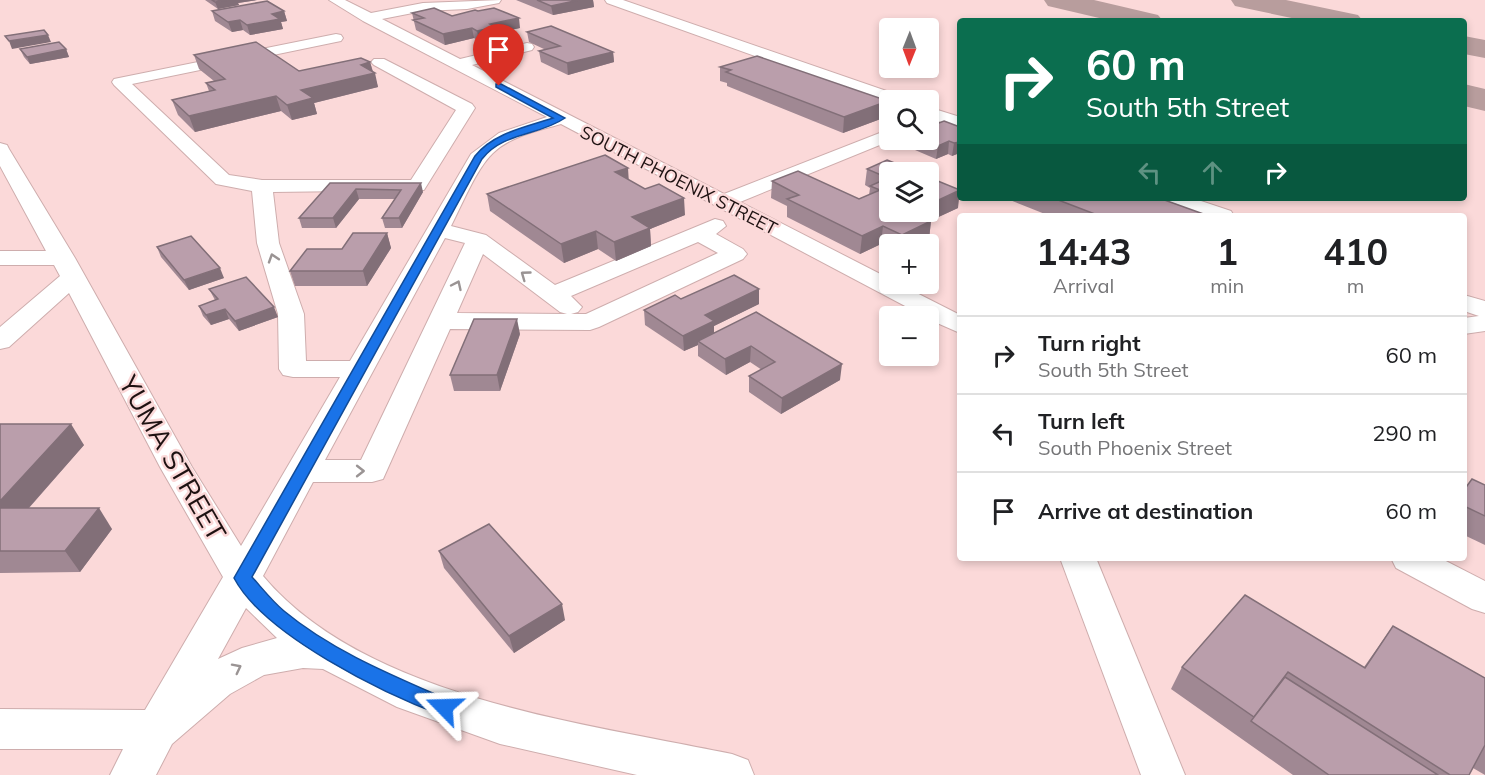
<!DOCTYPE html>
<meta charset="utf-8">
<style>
body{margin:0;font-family:Mulish,sans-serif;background:#f2f2f2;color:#202124;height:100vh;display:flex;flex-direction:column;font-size:22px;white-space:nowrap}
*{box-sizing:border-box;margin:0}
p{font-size:20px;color:#757577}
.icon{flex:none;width:33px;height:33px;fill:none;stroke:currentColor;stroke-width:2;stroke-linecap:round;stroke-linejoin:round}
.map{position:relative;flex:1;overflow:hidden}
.side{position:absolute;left:957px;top:213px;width:510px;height:348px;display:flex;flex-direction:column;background:#fff;border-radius:6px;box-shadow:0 3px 9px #0003}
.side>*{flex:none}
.banner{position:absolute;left:957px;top:18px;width:510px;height:183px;border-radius:6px;box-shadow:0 3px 9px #0003;background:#0b6e4f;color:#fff;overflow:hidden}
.needle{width:39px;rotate:181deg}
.controls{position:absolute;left:879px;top:18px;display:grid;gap:12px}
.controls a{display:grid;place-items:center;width:60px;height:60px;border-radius:6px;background:#fff;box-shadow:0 3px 9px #0003;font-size:30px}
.pin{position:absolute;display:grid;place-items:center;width:51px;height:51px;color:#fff;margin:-62px -26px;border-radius:50% 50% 50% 0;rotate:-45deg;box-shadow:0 0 6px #0007}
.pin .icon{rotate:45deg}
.me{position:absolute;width:66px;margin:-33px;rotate:292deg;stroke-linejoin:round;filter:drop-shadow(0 0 4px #0008)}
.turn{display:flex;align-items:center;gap:21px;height:126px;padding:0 30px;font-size:27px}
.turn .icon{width:78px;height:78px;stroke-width:2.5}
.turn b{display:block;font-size:42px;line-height:51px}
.lanes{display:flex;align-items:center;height:57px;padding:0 30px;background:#0003;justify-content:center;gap:30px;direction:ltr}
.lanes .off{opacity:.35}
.eta{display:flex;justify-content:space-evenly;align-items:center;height:102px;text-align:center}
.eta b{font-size:36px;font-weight:700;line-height:42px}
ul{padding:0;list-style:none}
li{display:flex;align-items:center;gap:18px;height:78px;padding:0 30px;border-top:2px solid #e0e0e0}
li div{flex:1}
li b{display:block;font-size:22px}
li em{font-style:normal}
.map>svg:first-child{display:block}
</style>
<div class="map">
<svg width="1485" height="775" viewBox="0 0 1485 775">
<rect width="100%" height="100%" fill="#fbd9d9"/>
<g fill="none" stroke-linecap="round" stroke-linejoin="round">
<g fill="#b89d9d" fill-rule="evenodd">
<path d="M1044 0H1094L1158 15 1163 21H1112L1048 6Z"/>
<path d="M1231 0H1286L1358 15 1363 21H1306L1235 6Z"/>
<path d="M1464 36 1485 40V58L1464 54Z"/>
<path d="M1464 84 1485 89V111L1464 106Z"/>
</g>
<g stroke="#ceadad" stroke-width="2">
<g id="minor">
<path d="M329 0H345L371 13 423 3 501 0 499 3 467 9 423 11 382 19 460 59 527 43 532 44 534 47 532 50 472 65 724 194 890 129V140H892L740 202 890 279V284H899L960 315V333L928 319V316H924L561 124C537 131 511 136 493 153 476 169 462 205 451 226L486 235 555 285 715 219 723 221 726 226 716 234 743 249 747 254 743 259 599 327 590 330 450 329 383 479 372 482H313L263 576C365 698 584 723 732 754L748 760 754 775H637L500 744 397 707 323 669 303 668 264 675 230 694 172 744 156 775H110L123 749H0V709L145 710 223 577 160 467 69 293 9 347 0 349V327L60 276 54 265H0V251H46L0 166V143L7 145 9 149 75 258 192 467 241 546 340 377H293L283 375 279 369 278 314 257 243 252 191 216 184 114 85 112 82 114 79 336 34 341 35 343 38 341 41 336 42 132 84 229 175 262 180H411L456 110 374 65 371 62 374 59H384L472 104 475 108 424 190 273 192 279 243 304 314 306 361H350L471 154 499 133 547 117 363 21ZM445 238 465 243 361 460H325ZM698 242 718 253 586 314H571L578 312 582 307 571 296ZM483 254 560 312 567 314 457 313ZM246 608 277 638 242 648 218 659Z"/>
<path d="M605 0H623L901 96 903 100H890L889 104 607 3Z"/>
<path d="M928 107 960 117V128L928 118Z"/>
<path d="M1162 198H1192L1231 211 1234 216H1203L1165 202Z"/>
<path d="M1464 295 1485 301V331L1464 334V318L1479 316 1464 311Z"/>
<path d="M1060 558H1096L1185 775H1141Z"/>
<path d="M1391 558H1440L1485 581V613L1472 609 1396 568Z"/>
</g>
</g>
<use href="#minor" fill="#fff" fill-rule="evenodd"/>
</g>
<g fill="#a08893">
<path d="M205 0H257L238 3 239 5 218 9Z"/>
<path d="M516 0H593L594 7 553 15Z"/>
<path d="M212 11H284L287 21 281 22 283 29 250 35 243 30 232 32 215 21Z"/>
<path d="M412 13 452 16 520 28 496 33 497 37 479 41 474 38 445 45 416 30Z"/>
<path d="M527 32 613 52 614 62 568 75 541 62 539 51 546 50 529 42Z"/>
<path d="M20 49H66L69 57 30 64 24 57Z"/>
<path d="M194 55 299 71 370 62 378 87 314 103 317 114 292 120 281 111 195 132 178 115 172 100 209 91 206 83 214 81 199 69Z"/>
<path d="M720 67 888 101 886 117 843 133 727 86V83L720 81Z"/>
<path d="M960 127V155L957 154 952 156 948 154 936 159 908 147 909 140H928Z"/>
<path d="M867 169 958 208 930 221H931L929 239 918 244H890V249L881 244 860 254 787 217V206L771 198 772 181 859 199 869 195 870 188 865 185Z"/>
<path d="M629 180 685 215 650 229 651 246 616 261 598 249 564 263 490 211 487 194Z"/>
<path d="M330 183 423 192 402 228H385L382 218 395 199H359L336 228H302L299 218Z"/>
<path d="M1005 198H1159L1209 216H1050Z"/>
<path d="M387 233 391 248 367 286H295L290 271 342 249Z"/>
<path d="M157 247 224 278 189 290 161 257Z"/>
<path d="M209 289 278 317 239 331 229 319 211 325 203 316 199 306 215 300Z"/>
<path d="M759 289V304L714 326V332L840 380 781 414 749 392V376L762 370 750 362 726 375 698 356V345L684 351 645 325 644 310 681 299Z"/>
<path d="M520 334 500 391H454L450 375Z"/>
<path d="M0 424 84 445 29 508 112 529 80 572 0 573Z"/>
<path d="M1485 485V545L1464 535V490Z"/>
<path d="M439 551 565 620 514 653 444 568Z"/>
<path d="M1393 626 1485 678V775L1473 768 1469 775H1293L1171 689 1182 667H1364Z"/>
</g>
<g fill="#826f78">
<path d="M228 0H257L238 3 239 5 218 9 215 2Z"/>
<path d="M579 0H593L594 7 553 15 551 6Z"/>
<path d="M284 11 287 21 281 22 283 29 250 35 247 25 272 14Z"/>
<path d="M519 18 520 28 496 33 497 37 479 41 477 31 490 24Z"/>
<path d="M240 20 243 30 232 32 228 22Z"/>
<path d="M472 28 474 38 445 45 443 34Z"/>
<path d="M48 35 51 42 12 49 9 41Z"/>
<path d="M66 49 69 57 30 64 27 57Z"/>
<path d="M613 52 614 62 568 75 567 63Z"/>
<path d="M370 62 373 73H375L378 87 314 103 317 114 292 120 287 105 301 90 361 65Z"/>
<path d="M276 96 281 111 195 132 189 116Z"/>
<path d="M888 101 886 117 843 133 844 117Z"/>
<path d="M949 141 948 154 936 159 938 146Z"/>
<path d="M959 141 957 154 952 156 954 143Z"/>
<path d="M628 168 629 184 615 172Z"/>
<path d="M421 183 423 192 402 228 399 218Z"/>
<path d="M356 189 359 199 336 228 333 218Z"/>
<path d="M960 190 958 208 910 230 912 213 915 212H928V205Z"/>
<path d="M684 198 685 215 650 229 651 246 616 261 614 242 632 217Z"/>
<path d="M931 221 929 239 918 244H901L902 235Z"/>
<path d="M883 226 881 244 860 254 862 236Z"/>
<path d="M596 231 598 249 564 263 561 244Z"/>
<path d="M387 233 391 248 367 286 363 271Z"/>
<path d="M220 268 224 278 189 290 184 280Z"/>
<path d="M759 289V304L714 326V336L698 341V345L684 351 683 336 705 315Z"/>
<path d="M274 307 278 317 239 331 235 321Z"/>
<path d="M225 309 229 319 211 325 206 315Z"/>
<path d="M517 319 520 334 500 391 497 375Z"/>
<path d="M751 346 750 362 726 375 725 359Z"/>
<path d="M842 364 840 380 781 414 782 398Z"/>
<path d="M71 424 84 445 10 529 0 516V501Z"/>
<path d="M99 508 112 529 80 572 65 551Z"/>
<path d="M562 604 565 620 514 653 509 636Z"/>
</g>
<g fill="#ba9eab" stroke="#826f78" stroke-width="1.5">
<path d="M212 0H228L215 2Z"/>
<path d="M537 0H579L551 6Z"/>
<path d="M267 1 284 11 272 14 280 19 247 25 240 20 228 22 212 11Z"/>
<path d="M434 8 452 16 475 10 478 11 494 8 519 18 490 24 495 27 477 31 472 28 443 34 413 20 424 18 412 13Z"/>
<path d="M551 26 613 52 567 63 539 51 560 46 527 32Z"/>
<path d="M44 30 48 35 9 41 5 36Z"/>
<path d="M59 42 66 49 27 57 20 49Z"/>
<path d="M256 42 299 71 361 58 370 62 361 65 375 73 301 90 313 98 287 105 276 96 189 116 172 100 215 90 206 83 225 79 194 55Z"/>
<path d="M757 56 888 101 844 117 726 72 731 70 720 67Z"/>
<path d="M944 121 960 127V142L954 143 949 141 938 146 921 140H928V127Z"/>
<path d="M605 155 628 168 615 172 645 189 659 184 684 198 632 217 650 228 614 242 596 231 561 244 487 194Z"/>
<path d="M887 160 917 172H890V212H915L912 213 931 221 902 235 883 226 862 236 787 199 799 195 772 181 798 171 859 199 880 190 870 186 888 178 867 169Z"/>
<path d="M928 177 960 190 928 205Z"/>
<path d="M330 183H421L399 218H382L401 190 356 189 333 218H299Z"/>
<path d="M1053 198H1159L1209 216H1100Z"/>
<path d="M353 233H387L363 271H290L307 249H342Z"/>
<path d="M191 236 220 268 184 280 157 247Z"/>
<path d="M734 275 759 289 705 315 714 321 683 336 644 310 675 295 681 299Z"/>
<path d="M246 277 274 307 235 321 225 309 206 315 199 306 218 299 209 289Z"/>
<path d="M756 312 842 364 782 398 749 376 775 362 751 346 725 359 698 341Z"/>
<path d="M474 319H517L497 375H450Z"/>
<path d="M0 424H71L0 501Z"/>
<path d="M1472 479 1485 485V516L1464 506V490Z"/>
<path d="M0 508H99L65 551H0Z"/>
<path d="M489 524 562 604 509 636 439 551Z"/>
<path d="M1245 595 1365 668 1393 626 1485 678V745L1469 775H1450L1288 672 1254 717 1182 667Z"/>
<path d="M1285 677 1438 775H1329L1251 721Z"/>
</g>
<defs><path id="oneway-chevron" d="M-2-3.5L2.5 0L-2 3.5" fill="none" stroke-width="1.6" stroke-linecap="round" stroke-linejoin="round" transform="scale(1.5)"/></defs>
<g stroke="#9a9494">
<use href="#oneway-chevron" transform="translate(273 258) rotate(-108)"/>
<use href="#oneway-chevron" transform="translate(525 275) rotate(-144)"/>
<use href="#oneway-chevron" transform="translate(457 285) rotate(-65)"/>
<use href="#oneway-chevron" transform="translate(360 471)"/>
<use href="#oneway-chevron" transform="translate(237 668) rotate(-27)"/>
</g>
<path fill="#1a73e8" stroke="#114b97" stroke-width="1.5" d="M496 84H501L565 118C539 136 503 132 482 159L252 577C262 588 272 601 284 611 332 651 394 676 451 701L454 707 451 713 444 716C384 694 264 635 234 578L475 156C493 133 526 127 553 118L496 87Z"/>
<g text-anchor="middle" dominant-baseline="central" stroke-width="5" stroke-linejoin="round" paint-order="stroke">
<g font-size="18" fill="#1e1212" stroke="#fbd9d9">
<text transform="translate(679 180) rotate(27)">SOUTH PHOENIX STREET</text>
</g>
<g font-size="27" fill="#1e1212" stroke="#fbd9d9">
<text transform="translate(173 458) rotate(60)">YUMA STREET</text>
</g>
</g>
</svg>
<div class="controls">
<a><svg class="needle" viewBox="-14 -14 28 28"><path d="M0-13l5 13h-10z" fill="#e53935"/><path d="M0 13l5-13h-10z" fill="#757577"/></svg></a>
<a><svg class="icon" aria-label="search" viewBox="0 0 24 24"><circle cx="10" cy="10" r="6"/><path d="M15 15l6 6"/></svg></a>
<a><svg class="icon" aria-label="layers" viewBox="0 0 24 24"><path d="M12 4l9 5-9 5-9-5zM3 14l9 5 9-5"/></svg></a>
<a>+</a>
<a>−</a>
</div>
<div class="pin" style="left:499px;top:86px;background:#d93025"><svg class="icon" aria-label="arrive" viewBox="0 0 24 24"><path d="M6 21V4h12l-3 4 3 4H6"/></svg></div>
<svg class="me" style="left:444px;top:707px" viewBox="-20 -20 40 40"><path d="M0-17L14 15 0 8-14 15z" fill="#1a73e8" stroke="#fff" stroke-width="4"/></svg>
<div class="banner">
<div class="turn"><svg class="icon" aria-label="right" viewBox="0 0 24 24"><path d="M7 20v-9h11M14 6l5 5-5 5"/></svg><div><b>60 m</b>South 5th Street</div></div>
<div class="lanes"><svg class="icon off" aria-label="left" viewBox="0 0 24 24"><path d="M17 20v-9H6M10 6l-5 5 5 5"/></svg><svg class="icon off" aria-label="ahead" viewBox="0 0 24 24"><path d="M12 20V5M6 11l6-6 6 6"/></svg><svg class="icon" aria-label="right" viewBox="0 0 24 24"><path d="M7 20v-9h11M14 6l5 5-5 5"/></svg></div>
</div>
<section class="side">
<div class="eta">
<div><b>14:43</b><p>Arrival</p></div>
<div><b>1</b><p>min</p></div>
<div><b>410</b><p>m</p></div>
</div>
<ul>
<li><svg class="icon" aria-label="right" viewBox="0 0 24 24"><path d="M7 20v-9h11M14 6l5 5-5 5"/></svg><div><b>Turn right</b><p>South 5th Street</p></div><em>60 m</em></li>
<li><svg class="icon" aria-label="left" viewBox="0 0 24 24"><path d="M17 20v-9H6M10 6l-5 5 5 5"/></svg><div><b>Turn left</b><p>South Phoenix Street</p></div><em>290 m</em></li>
<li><svg class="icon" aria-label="arrive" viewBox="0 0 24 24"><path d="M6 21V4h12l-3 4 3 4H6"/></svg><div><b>Arrive at destination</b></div><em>60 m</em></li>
</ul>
</section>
</div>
